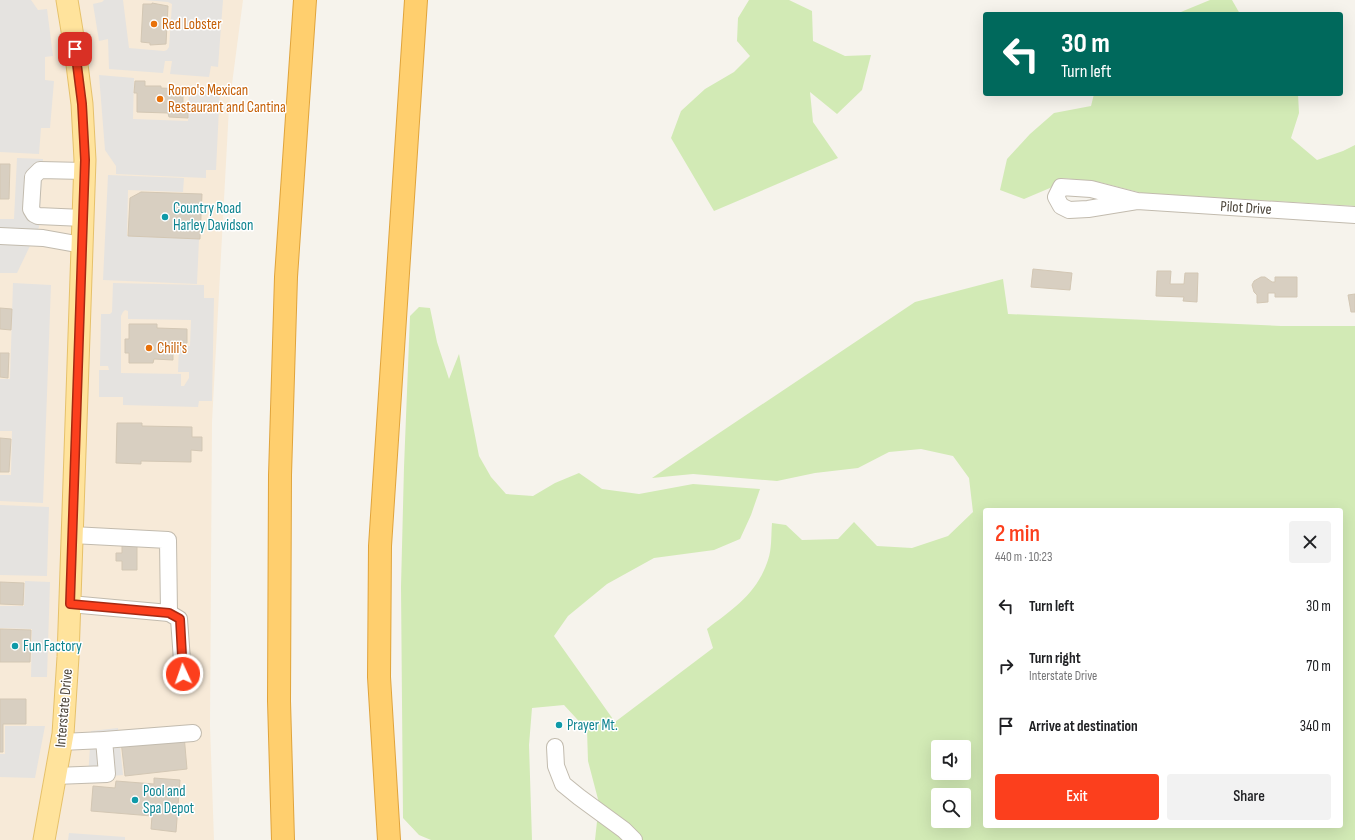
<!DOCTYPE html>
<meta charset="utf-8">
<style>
body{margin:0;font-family:"Sofia Sans Condensed",sans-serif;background:#f2f2f2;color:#202124;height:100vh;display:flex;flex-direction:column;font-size:15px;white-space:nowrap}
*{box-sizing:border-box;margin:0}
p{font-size:13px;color:#757577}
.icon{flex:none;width:22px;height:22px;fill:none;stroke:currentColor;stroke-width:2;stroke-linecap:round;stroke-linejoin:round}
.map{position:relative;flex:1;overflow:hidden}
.side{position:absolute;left:983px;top:508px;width:360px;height:320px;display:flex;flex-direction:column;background:#fff;border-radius:4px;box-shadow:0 4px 16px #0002}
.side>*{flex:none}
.banner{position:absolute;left:983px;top:12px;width:360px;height:84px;border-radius:4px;box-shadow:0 4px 16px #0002;background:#00695c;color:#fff;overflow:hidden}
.fabs{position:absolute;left:931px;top:740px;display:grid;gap:8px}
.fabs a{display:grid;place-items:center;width:40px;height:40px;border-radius:4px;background:#fff;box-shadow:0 4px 16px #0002;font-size:20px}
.pin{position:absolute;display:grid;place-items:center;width:34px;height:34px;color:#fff;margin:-17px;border-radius:8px;box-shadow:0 2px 6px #0006}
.me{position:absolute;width:44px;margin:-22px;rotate:357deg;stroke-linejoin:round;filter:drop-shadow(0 0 3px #0008)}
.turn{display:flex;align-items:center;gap:14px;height:84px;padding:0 12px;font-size:18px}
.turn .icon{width:52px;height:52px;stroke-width:2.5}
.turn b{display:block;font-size:28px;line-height:34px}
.round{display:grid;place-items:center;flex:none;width:42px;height:42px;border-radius:4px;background:#f2f2f2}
.summary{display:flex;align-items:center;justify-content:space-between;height:68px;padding:0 12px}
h1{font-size:24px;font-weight:600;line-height:30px;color:#fc3f1d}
.primary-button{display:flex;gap:8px;margin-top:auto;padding:8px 12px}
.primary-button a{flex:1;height:46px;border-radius:4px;background:#fc3f1d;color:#fff;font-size:16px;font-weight:600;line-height:46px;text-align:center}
.primary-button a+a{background:#f2f2f2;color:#202124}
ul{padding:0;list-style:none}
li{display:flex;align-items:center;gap:12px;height:60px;padding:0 12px}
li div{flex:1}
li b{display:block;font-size:15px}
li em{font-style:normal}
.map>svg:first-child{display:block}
</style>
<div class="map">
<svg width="1355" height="840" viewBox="0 0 1355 840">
<rect width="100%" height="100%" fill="#f6f3ec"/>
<path fill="#f7ead8" d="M0 0H243L229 107 212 422 210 726 214 840H0Z"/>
<g fill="#d2eab5" fill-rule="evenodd">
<path d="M749 0H789L812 11 813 41 845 56 871 55 862 90 837 114 810 92 813 122 838 158 714 211 671 138 681 111 705 89 734 72 750 56 737 41 738 18Z"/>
<path d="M1210 0H1232L1240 14H1176Z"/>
<path d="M1094 94H1298L1299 113 1291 138 1317 160 1343 151 1355 145V206L1142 193 1099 182 1063 178 1050 188 1024 199 1000 190 1007 159 1030 134 1054 113 1091 106Z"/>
<path d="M1003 279 1008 314 1281 326H1355V840H595L599 803 588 761 587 730 564 705 532 708 529 745 532 840H431L419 835 403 818 401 587 404 467 410 316 419 307 430 308 437 342 449 379 459 354 479 456 491 477 506 494 533 496 555 483 579 473 602 489 639 494 693 484 760 489 751 515 740 539 714 550 654 558 607 584 568 616 554 636 615 722 713 648 707 629C733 609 757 594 768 560 772 549 771 535 772 523L786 525 802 540 838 539 854 522 877 546 912 548 948 536 973 512 969 478 953 456 921 449 889 452 858 468 815 473 777 481 693 474 652 478 915 302ZM985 510H1341V826H985ZM938 747H964V773H938ZM938 795H964V821H938Z"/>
</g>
<g fill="#e5e3e0" fill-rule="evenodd">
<path d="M0 0H31L38 10 47 9 53 56 45 57V80L54 81 50 128H41L39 154 0 152Z"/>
<path d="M104 0H123L129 48 164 51 167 50 169 47 172 4 168 2 144 0H223L218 67 211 66 209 77 170 74 172 61H165L163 73 109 69 108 39 99 41 93 4 102 2Z"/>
<path d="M99 75 134 78 133 119 188 121 189 86 220 88 216 170H206V178L116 174V166L105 150Z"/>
<path d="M17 158 43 159 39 227 17 273H0V219H14Z"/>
<path d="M108 175 184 178 183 192 128 190 127 236 199 239 197 284 103 280Z"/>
<path d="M13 283 51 285 43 503 0 501V475H11L12 431H0V379H10Z"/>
<path d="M113 283 204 285V298H214L212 401H199L198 407 123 405V397H99V370H109L108 366H100L101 314H110L112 312ZM125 310 128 311V319L191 320 190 346H179L178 372H189V378L184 386H181V374L121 373V316L123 312Z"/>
<path d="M0 505 49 507 47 576 0 575Z"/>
<path d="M25 581 50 582 47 677H31L32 629 0 628V606H24Z"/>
<path d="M5 726H45L35 778 0 777V754H5Z"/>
<path d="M118 728 123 775 88 778 91 731Z"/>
<path d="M69 833 125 837V840H68Z"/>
</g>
<g fill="#d8cfc1" stroke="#d3c7b4">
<path d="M152 3 168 6 166 44 150 45V43L141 42 143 4H152Z"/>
<path d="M135 81H145V86H161V88L183 89V106H188V118L169 117 168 113 137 112V93H134Z"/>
<path d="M0 164H10L9 199H0Z"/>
<path d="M141 192 202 194 200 239 128 236 130 198Z"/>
<path d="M1033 269 1072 273 1070 290 1031 287Z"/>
<path d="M1157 271H1171L1170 284H1184L1185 273H1198L1197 302 1183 301 1184 297 1156 296Z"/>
<path d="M1261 277H1265L1272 282H1275V277H1297V297H1275V293H1268V302L1257 303V295L1254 292 1252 285 1254 281Z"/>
<path d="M1355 294V312H1351L1348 295Z"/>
<path d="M0 308 12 309 11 330 0 329Z"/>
<path d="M129 324H157V328L187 329V343H173V360L154 359 153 363H129V353H125V339H129Z"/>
<path d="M0 353H9L8 378 0 377Z"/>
<path d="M117 423H142V426L192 427V437H202V451L191 450V462L141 461V464L116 463Z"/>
<path d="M0 438 11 439 9 472H0Z"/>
<path d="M122 542H137V570H122V561H116V553H122Z"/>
<path d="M0 582 24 583 23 605 0 604Z"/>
<path d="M0 629 31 630 30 662H0Z"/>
<path d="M0 699H26V724H3V752H0Z"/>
<path d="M184 735 187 769 125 776 121 741Z"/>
<path d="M154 778 180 780 176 832 151 829 152 816 91 811 93 786 115 788 116 781 154 784Z"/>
</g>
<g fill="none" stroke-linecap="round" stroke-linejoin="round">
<g stroke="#c2bbae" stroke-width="18">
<g id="minor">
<path d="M1137 201 1088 209 1069 210 1061 206 1056 197 1061 187 1091 189 1137 201 1355 215"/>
<path d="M83 218 38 216 34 214 31 209 33 177 40 170 84 171"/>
<path d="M0 236 43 238 82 245"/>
<path d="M72 535 168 540 169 613"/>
<path d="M70 604 169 613 179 619 183 674"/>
<path d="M61 742 104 740 193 733"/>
<path d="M555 747 556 766 563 784 579 797 624 830 634 840"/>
<path d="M55 776 107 774 104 740"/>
</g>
</g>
<g stroke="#e6c16a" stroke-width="23">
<path id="major" d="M44 840 63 734 68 657 85 160 82 104 75 49 67 0"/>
</g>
<g stroke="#e0a43c" stroke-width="24">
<g id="highway">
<path d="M283 840 279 701 280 475 286 277 305 0"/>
<path d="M389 840 379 677 380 546 416 0"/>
</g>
</g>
<use href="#minor" stroke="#fff" stroke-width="16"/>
<use href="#major" stroke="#ffe39c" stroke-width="21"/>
<use href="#highway" stroke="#ffcf6e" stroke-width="22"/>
</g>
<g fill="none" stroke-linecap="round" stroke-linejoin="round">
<g stroke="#a42913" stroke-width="10">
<path id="route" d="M75 49 82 104 85 160 70 604 169 613 180 619 183 674"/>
</g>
<use href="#route" stroke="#fc3f1d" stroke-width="7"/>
</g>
<g fill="#e8710a" stroke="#fff" stroke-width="1.5">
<circle cx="154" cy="24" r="4"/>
<circle cx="160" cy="99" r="4"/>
<circle cx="149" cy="348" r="4"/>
</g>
<g fill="#0f9aa8" stroke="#fff" stroke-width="1.5">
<circle cx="165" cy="217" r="4"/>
<circle cx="15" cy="646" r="4"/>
<circle cx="559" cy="725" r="4"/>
<circle cx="135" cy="800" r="4"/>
</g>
<g text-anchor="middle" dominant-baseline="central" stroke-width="3" stroke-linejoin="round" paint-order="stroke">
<g font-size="15" fill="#c56008" stroke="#fff" text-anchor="start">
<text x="162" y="24">Red Lobster</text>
<text x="168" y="90">Romo's Mexican<tspan x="168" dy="17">Restaurant and Cantina</tspan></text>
<text x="157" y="348">Chili's</text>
</g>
<g font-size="15" fill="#0d838f" stroke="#fff" text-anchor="start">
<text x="173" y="208">Country Road<tspan x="173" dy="17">Harley Davidson</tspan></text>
<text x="23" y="646">Fun Factory</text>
<text x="567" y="725">Prayer Mt.</text>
<text x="143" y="791">Pool and<tspan x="143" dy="17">Spa Depot</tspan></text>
</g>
<g font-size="15" fill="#4b4439" stroke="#fff">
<text transform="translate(1246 208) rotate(4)">Pilot Drive</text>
<text transform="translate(64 708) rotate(-85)">Interstate Drive</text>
</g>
</g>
</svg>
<div class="fabs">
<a><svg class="icon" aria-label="sound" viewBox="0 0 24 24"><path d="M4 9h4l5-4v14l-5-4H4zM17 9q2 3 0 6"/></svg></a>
<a><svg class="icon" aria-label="search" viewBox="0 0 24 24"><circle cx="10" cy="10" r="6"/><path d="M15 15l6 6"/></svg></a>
</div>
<div class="pin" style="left:75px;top:49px;background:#d93025"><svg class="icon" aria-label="arrive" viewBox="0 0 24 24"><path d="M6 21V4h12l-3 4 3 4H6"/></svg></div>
<svg class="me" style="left:183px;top:674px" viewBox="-20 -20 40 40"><circle r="17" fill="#fc3f1d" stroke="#fff" stroke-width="3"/><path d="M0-11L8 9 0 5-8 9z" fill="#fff"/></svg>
<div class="banner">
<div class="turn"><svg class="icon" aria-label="left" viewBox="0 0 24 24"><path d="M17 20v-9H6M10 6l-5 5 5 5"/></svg><div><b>30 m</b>Turn left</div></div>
</div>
<section class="side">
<div class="summary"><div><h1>2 min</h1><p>440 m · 10:23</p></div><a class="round"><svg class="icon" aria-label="close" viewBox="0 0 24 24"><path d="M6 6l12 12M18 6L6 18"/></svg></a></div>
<ul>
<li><svg class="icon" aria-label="left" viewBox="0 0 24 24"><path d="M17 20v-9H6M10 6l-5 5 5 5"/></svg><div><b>Turn left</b></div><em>30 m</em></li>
<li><svg class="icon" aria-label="right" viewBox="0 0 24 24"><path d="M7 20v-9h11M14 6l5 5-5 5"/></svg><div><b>Turn right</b><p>Interstate Drive</p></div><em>70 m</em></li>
<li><svg class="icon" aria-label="arrive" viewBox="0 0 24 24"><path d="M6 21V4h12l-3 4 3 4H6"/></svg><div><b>Arrive at destination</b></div><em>340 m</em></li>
</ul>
<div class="primary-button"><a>Exit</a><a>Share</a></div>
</section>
</div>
